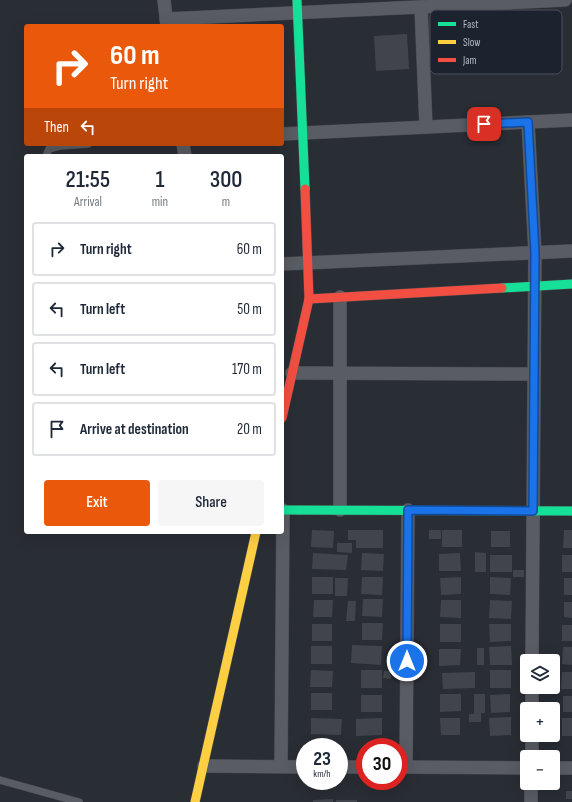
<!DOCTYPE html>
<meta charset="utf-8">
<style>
body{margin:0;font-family:"Sofia Sans Condensed",sans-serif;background:#f6f6f7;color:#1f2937;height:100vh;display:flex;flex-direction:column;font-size:15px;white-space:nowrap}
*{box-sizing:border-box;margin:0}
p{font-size:13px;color:#747a83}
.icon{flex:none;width:22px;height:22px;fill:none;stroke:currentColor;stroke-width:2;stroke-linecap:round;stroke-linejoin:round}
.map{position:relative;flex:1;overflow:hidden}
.sheet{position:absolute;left:24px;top:154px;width:260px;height:380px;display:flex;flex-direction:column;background:#fff;border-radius:4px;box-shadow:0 4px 16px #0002}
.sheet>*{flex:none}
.hud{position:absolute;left:24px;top:24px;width:260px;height:122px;border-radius:4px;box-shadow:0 4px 16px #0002;background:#ea580c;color:#fff;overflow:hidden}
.controls{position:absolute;left:520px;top:654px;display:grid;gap:8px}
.controls a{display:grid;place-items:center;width:40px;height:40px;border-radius:4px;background:#fff;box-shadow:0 4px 16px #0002;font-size:20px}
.speed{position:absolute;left:296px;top:738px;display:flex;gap:8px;font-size:20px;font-weight:700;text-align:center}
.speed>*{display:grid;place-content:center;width:52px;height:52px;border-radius:50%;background:#fff;box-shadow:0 4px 16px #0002;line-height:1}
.speed small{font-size:10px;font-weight:400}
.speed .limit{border:6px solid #d22;background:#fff;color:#111}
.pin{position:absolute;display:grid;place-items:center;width:34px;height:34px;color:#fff;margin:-17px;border-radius:8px;box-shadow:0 2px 6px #0006}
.me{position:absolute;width:44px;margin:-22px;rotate:0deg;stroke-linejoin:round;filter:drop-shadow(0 0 3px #0008)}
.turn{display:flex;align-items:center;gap:14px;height:84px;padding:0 20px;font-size:18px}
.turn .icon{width:52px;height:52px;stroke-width:2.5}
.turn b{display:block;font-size:28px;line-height:34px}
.then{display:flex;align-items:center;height:38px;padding:0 20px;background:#0003;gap:8px;font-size:15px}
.eta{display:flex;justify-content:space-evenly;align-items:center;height:68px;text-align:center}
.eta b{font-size:24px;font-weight:600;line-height:28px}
.cta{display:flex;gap:8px;margin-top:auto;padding:8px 20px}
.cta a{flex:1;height:46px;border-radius:4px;background:#ea580c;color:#fff;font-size:16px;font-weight:600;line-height:46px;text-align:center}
.cta a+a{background:#f6f6f7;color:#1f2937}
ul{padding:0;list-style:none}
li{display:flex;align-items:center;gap:12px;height:54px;margin:0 8px 6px;padding:0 12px;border:2px solid #e0e1e3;border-radius:4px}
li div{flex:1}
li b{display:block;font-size:15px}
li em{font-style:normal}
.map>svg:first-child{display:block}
</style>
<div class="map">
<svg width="572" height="802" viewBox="0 0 572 802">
<rect width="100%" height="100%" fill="#292d34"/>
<g fill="#41454b">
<path d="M407 34 409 69 376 71 374 36Z"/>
<path d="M312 530 334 531 333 548 311 547Z"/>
<path d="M348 530H383V548H356V540H348Z"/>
<rect x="429" y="530" width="12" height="9"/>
<rect x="442" y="530" width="20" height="17"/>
<path d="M564 530H572V548H563Z"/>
<rect x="491" y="531" width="19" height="16"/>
<path d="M337 543H352V553L337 552Z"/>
<path d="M475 552 486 553V572H475Z"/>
<path d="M313 553 348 555 346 570 312 569Z"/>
<path d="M362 553 384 554 383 571 361 570Z"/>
<path d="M460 553 461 571H439V554Z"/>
<rect x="490" y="555" width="22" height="17"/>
<rect x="562" y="555" width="10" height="17"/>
<rect x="513" y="570" width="11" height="7"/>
<rect x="312" y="577" width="21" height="17"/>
<path d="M362 577H383L382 595 361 594Z"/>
<path d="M461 577V594L441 595 440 578Z"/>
<path d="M490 577 511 578 510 595 490 594Z"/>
<path d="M335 578H348L347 596H335Z"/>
<rect x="564" y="578" width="8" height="17"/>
<path d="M363 599H383L382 617 362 616Z"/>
<path d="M314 600H333L332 617H313Z"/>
<path d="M441 600H461V618L440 617Z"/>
<path d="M490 600 512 601 511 619 489 618Z"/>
<path d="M348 601H356L355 621H346Z"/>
<path d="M564 602H572V618L564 617Z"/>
<path d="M362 623H383L382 640H362Z"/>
<rect x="312" y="624" width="20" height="17"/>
<rect x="440" y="624" width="21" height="18"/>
<path d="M489 624H511V641L490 642Z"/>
<rect x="562" y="625" width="10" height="16"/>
<path d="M352 645 382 646 381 665 351 663Z"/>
<rect x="311" y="646" width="21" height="18"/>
<path d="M511 646 512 665H490L489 647Z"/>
<path d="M563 647H572V665L562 664Z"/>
<rect x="477" y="648" width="7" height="17"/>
<path d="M439 649H461L460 665 439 666Z"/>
<path d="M311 670 333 671 332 687H310Z"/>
<rect x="361" y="670" width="21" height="18"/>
<rect x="490" y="670" width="21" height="18"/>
<path d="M384 671H391V679L383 678Z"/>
<path d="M475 672V688L443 689 442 673Z"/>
<path d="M562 672H572V689H561Z"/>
<rect x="311" y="693" width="21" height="17"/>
<path d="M440 694H461V711L440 712Z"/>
<path d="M474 694H485V713H481V722H469V714H474Z"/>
<path d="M510 694V712L491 713 490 695Z"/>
<rect x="361" y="695" width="21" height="17"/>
<rect x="563" y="696" width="9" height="16"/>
<path d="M511 717V735L490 736 489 718Z"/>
<path d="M311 718 342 719 341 735 311 734Z"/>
<path d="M382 718V735L356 736V719Z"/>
<path d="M440 718H460V735H441Z"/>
<rect x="562" y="718" width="10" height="18"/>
<rect x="566" y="791" width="6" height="8"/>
<path d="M333 799V802H313V800Z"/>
<rect x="336" y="800" width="21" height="2"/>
</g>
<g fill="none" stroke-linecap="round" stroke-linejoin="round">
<g stroke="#45484d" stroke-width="8">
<g id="lane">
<path d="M46 156 49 149 60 146 88 144"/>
<path d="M0 780 79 802"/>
</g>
</g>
<g stroke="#45484d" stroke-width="14">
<g id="street">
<path d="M164 0 167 26"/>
<path d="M421 7 426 127"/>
<path d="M166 19 565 0"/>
<path d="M528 122 535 253 532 661"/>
<path d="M282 134 572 120"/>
<path d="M183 144 185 156"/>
<path d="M282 264 572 251"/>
<path d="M340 297V510"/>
<path d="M292 373 534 374"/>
<path d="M532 709V687"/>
<path d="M532 757V735"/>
<path d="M204 766 305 767"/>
<path d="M281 766 283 510"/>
<path d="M339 767H365"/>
<path d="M399 767 527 768"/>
<path d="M406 767 408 510"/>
<path d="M553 768H572"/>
<path d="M531 802V783"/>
</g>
</g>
<g stroke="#45484d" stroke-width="10">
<g id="fast">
<path d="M297 0 305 189"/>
<path d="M502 288 572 284"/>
<path d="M282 510 572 511"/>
</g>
</g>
<g stroke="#45484d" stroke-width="10">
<path id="slow" d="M195 802 256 532"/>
</g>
<g stroke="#45484d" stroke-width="10">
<g id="jam">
<path d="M309 299 502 288"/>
<path d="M282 418 309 299 305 189"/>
</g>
</g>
<use href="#lane" stroke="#595c62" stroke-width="7"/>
<use href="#street" stroke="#595c62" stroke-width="13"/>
<use href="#fast" stroke="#16e098" stroke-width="9"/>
<use href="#slow" stroke="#ffcf43" stroke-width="9"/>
<use href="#jam" stroke="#f24e42" stroke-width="9"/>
</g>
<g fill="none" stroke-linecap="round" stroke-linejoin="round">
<g stroke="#114b97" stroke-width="10">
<path id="route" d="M407 661 408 510 533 511 535 253 528 122 484 124"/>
</g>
<use href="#route" stroke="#1a73e8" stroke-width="7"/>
</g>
<rect x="430" y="10" width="132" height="64" rx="6" fill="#1d232e" stroke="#4a505b" stroke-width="1"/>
<rect x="438" y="22" width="18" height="4" fill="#16e098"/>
<rect x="438" y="40" width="18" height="4" fill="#ffcf43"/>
<rect x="438" y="58" width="18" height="4" fill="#f24e42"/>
<g font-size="11" fill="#b3b9c5">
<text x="463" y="28">Fast</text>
<text x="463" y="46">Slow</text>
<text x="463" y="64">Jam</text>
</g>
</svg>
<div class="controls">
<a><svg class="icon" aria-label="layers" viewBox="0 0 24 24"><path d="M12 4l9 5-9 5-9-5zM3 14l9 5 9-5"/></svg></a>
<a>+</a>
<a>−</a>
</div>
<div class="speed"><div>23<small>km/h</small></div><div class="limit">30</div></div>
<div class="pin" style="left:484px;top:124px;background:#d93025"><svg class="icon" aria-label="arrive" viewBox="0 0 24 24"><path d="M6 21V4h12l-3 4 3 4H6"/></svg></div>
<svg class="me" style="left:407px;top:661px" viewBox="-20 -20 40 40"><circle r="17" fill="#1a73e8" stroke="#fff" stroke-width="3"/><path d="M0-11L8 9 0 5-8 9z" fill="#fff"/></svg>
<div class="hud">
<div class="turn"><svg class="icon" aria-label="right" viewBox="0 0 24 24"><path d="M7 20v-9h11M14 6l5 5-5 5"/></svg><div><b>60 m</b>Turn right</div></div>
<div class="then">Then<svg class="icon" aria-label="left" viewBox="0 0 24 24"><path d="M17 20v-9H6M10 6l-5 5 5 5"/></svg></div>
</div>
<section class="sheet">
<div class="eta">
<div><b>21:55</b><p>Arrival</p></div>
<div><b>1</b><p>min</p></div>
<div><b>300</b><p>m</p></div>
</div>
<ul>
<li><svg class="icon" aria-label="right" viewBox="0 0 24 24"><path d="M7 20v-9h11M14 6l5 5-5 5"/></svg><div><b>Turn right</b></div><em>60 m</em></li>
<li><svg class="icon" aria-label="left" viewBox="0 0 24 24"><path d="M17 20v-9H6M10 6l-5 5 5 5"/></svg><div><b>Turn left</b></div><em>50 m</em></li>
<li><svg class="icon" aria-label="left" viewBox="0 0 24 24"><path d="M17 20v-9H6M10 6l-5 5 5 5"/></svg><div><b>Turn left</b></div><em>170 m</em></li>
<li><svg class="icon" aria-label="arrive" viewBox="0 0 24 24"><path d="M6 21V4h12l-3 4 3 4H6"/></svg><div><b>Arrive at destination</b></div><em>20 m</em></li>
</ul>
<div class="cta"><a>Exit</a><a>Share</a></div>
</section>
</div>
